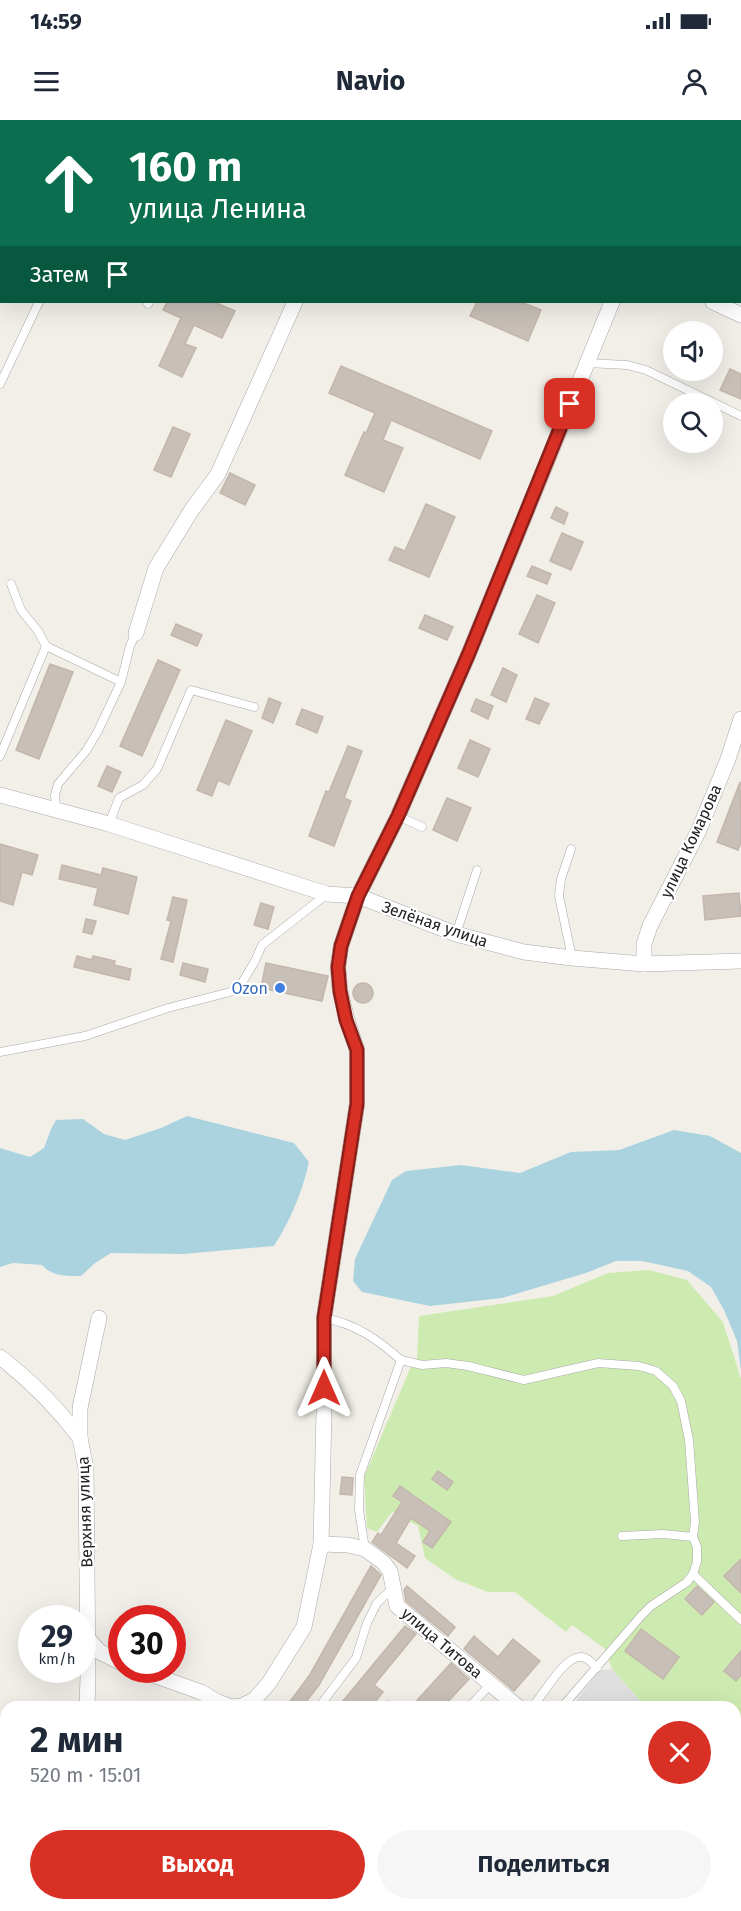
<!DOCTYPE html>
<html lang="ru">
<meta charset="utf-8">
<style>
body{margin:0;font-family:"Fira Sans",sans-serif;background:#f6f6f7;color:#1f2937;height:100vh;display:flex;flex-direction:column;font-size:22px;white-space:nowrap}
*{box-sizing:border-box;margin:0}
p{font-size:20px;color:#747a83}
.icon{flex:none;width:33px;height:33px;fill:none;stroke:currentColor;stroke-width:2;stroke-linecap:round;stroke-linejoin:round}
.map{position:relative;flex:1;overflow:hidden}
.panel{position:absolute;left:0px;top:1581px;width:741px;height:210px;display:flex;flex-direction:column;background:#fff;border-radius:18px 18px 0 0;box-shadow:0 6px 24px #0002}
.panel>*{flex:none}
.banner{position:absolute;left:0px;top:0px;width:741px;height:183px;box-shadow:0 6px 24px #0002;background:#0b6e4f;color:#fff;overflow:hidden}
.controls{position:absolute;left:663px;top:201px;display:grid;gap:12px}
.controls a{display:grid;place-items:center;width:60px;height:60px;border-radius:50%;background:#fff;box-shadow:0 6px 24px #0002;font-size:30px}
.speed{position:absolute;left:18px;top:1485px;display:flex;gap:12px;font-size:30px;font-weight:700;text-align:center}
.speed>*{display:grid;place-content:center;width:78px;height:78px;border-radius:50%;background:#fff;box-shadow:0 6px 24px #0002;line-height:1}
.speed small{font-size:15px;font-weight:400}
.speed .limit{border:9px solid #d22;background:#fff;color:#111}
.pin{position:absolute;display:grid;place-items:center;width:51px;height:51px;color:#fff;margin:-26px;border-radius:12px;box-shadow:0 3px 9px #0006}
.me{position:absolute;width:66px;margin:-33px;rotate:0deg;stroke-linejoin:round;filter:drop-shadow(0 0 4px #0008)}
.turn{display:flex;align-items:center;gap:21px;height:126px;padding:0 30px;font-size:27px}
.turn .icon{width:78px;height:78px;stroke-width:2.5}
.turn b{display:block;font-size:42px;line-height:51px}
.then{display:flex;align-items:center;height:57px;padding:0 30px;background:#0003;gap:12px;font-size:22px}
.round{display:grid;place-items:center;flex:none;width:63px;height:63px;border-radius:32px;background:#f6f6f7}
.head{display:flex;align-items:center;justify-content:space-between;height:102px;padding:0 30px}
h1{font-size:36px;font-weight:700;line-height:45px}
.button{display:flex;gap:12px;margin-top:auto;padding:12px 30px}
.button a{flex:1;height:69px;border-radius:36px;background:#d93025;color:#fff;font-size:24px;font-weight:700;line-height:69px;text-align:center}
.button a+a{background:#f6f6f7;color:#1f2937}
.status{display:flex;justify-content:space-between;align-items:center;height:42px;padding:0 30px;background:#fff;direction:ltr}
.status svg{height:16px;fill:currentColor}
header{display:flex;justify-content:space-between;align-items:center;height:78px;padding:0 30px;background:#fff;font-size:27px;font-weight:700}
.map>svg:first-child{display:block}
</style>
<div class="status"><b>14:59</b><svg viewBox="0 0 49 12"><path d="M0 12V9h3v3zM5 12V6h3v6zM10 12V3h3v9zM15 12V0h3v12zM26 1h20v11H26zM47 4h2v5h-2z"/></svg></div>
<header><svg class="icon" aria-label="menu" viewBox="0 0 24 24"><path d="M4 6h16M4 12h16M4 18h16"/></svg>Navio<svg class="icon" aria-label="person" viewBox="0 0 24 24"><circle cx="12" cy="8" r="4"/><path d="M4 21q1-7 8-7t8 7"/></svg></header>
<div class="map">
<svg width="741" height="1791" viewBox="0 0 741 1791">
<rect width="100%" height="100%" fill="#f2efe9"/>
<g fill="#e0dfdf">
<path d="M612 1549 646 1587H571L600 1550Z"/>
<path d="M735 1687 741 1694V1786L735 1780Z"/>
</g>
<path fill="#cdebb0" d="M649 1150 687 1160 723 1202 741 1259V1694L735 1687V1587H646L612 1549 604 1528 572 1505 566 1512 515 1472H488L455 1459 425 1438 418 1406 392 1392 377 1412 367 1408 364 1357 409 1251 417 1239 419 1196 553 1176 608 1153Z"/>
<path fill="#88e0be" d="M544 1785H621L629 1791H539Z"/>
<g fill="#aad3df">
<path d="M187 996 294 1023 309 1042C302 1073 291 1099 274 1126L184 1134 111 1133 95 1143 81 1156C66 1156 53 1157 42 1145L13 1143 0 1147V1028L30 1037 44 1028 51 1009 56 1000 83 999 104 1014 125 1020 161 1008Z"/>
<path d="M674 1010 710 1016 741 1033V1251L737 1221 724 1190 711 1167 688 1151 642 1141H616L586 1153 502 1178 430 1186 362 1172 353 1161 355 1139 392 1060 406 1051 461 1045 520 1053 571 1032 619 1030Z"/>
</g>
<g fill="#c7bfb8" stroke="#c4b6ab" stroke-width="1.5">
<path d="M167 182H214L235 191 222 218 194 205 185 224 196 228 182 257 159 246 181 198 163 190Z"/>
<path d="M477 182H521L541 190 528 221 470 196Z"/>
<path d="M341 246 492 311 480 339 391 300 383 320 403 328 384 372 345 355 364 312 366 313 375 293 329 273Z"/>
<path d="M730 249 741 254V279L720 270Z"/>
<path d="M173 307 190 314 171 357 154 350Z"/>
<path d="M230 353 255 365 245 385 220 373Z"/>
<path d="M426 384 455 397 429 457 389 440 395 427 405 431Z"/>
<path d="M556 387 568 393 564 404 551 398Z"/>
<path d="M562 413 583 422 571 450 550 441Z"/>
<path d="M532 446 551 454 547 464 527 456Z"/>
<path d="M537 475 555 483 538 523 519 514Z"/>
<path d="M425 495 453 507 447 520 419 508Z"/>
<path d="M176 504 202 515 197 526 171 515Z"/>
<path d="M158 540 180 550 142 636 120 626Z"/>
<path d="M50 544 73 552 39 639 16 630Z"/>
<path d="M503 548 517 555 506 582 491 575Z"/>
<path d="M269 578 281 583 273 603 262 598Z"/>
<path d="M535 578 549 584 539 604 526 599Z"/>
<path d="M476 579 493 586 488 599 471 591Z"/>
<path d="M302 589 323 597 317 613 296 604Z"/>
<path d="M226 600 252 611 229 665 218 660 212 676 197 670Z"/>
<path d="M470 620 490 629 478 657 458 648Z"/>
<path d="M348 626 362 631 344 678 351 681 334 726 309 716 326 671 329 672Z"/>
<path d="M107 646 121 652 112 672 98 666Z"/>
<path d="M740 662 741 722 738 730 717 722Z"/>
<path d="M447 678 471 688 457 721 433 710Z"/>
<path d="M0 724 38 735 32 755 22 752 13 785 0 781Z"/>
<path d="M62 745 101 755 103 748 137 757 128 794 94 785 98 768 59 759Z"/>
<path d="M739 773 741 796 705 800 703 776Z"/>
<path d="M173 777 187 780 173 842 161 839 171 801 167 800Z"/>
<path d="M261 783 274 787 268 809 254 805Z"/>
<path d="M86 799 96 801 92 814 83 812Z"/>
<path d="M77 836 92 840 93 836 115 841 114 845 131 849 129 860 74 847Z"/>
<path d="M183 843 208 849 205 862 180 855Z"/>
<path d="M266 843 328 856 322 881 261 868Z"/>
<circle cx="363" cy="873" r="10"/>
<path d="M438 1351 453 1362 447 1370 432 1359Z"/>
<path d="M342 1357 353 1358 352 1375 340 1374Z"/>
<path d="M400 1366 451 1402 432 1428 423 1422 430 1411 411 1398 396 1423 415 1436 407 1448 372 1422 378 1413 381 1415 402 1382 393 1376Z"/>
<path d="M741 1439V1473L724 1456Z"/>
<path d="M371 1446 381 1455 319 1565 302 1587H286L309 1556Z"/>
<path d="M407 1466 455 1507 448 1516 406 1481 404 1470Z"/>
<path d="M697 1466 714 1482 702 1495 685 1479Z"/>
<path d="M405 1506 416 1514 374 1565 383 1572 371 1587H338Z"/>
<path d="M641 1509 679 1537 663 1559 625 1531Z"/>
<path d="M474 1516 498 1537 513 1519 540 1541 514 1571 464 1529Z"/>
<path d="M741 1531V1555L736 1561 724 1551Z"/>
<path d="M451 1543 469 1559 443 1587H411Z"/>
</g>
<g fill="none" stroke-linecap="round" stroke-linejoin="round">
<g stroke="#a9a9a9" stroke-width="9">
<g id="service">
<path d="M148 184 149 182"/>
<path d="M587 243 627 245 646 250 741 296"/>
<path d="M0 264 39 182"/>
<path d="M11 464 21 490 38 511 46 526 121 562"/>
<path d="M0 636 46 526"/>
<path d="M56 689 55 675 58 664 86 631 98 611 121 562 130 526 136 513"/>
<path d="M398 696 422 707"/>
<path d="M109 704 119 678 143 665 157 649 191 570 254 587"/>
<path d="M571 729 561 759 559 776 572 838"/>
<path d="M456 814 477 750"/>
<path d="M0 932 85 916 168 888 230 872 240 866 255 841 262 825 327 774"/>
<path d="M324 1198C356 1204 377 1219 401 1240"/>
<path d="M622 1416 663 1414 693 1417"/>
<path d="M365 1429 359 1390 360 1355 401 1240 422 1245 446 1243 468 1246 524 1260 598 1243 639 1246 656 1251 673 1266 681 1281 689 1320 695 1402 693 1417 697 1427V1442L693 1454 687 1462 651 1486 641 1496 562 1587"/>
<path d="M693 1454 741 1500"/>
<path d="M319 1587 356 1538 367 1503 377 1483 393 1468"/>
<path d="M386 1587 388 1585"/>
<path d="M469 1587 491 1564"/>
<path d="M532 1587C544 1575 564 1535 582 1537 589 1538 593 1544 597 1548"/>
<path d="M228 1785 230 1791"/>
<path d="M253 1785 261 1791"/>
<path d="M282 1791 283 1785"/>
<path d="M324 1791 330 1785"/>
</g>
</g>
<g stroke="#a9a9a9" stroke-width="16">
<g id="minor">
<path d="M466 0 467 2"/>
<path d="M397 2 399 0"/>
<path d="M687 2 688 0"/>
<path d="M0 32H2"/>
<path d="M0 90 2 86"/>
<path d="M713 182 741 195"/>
<path d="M136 513 156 448 191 391 218 354 295 182"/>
<path d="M0 675 109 704 327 774 358 776 456 814 524 832 572 838 644 844 741 841"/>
<path d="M644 844V824L650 806 699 710 728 639 741 599"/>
<path d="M0 1237C32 1262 56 1286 80 1318"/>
<path d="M321 1424 348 1425 365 1429 383 1442 390 1451 397 1486 518 1587"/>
<path d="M87 1518 100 1532 122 1543"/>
<path d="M139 1550 201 1572 216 1581 231 1587"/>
<path d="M87 1587 88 1556 86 1349 80 1318V1288L99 1198"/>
<path d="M232 1587 242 1586 254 1580 269 1563 304 1507 321 1424 324 1291V1198L357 984V930L347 900 340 871 338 847 341 826 358 776 398 696 469 533 612 182"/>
<path d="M727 1785 734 1791"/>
<path d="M32 1791 34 1785"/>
</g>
</g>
<use href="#service" stroke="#fff" stroke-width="8"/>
<use href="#minor" stroke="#fff" stroke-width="15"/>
</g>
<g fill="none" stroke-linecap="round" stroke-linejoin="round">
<g stroke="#8d1f18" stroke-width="15">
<path id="route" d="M324 1268V1198L357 984V930L346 900 340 871 338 847 341 826 358 776 398 696 469 533 570 284"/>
</g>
<use href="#route" stroke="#d93025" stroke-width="10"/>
</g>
<circle fill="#3f7fe0" stroke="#fff" stroke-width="2" cx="280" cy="868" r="6"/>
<g text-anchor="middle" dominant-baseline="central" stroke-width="4.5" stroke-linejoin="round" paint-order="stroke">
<g font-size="16" fill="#222" stroke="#fff">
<text transform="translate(691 721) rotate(-65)">улица Комарова</text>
<text transform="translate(435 804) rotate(19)">Зелёная улица</text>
<text transform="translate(85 1392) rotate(-92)">Верхняя улица</text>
<text transform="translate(442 1523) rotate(40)">улица Титова</text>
</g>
<g font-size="16" fill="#366cbe" stroke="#fff" text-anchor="end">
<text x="268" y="868">Ozon</text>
</g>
</g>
</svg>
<div class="controls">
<a><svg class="icon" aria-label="sound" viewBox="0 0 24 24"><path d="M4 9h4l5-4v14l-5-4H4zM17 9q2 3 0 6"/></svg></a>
<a><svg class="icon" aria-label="search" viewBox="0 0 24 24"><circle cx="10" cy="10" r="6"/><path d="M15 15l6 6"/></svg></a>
</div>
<div class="speed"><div>29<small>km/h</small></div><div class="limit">30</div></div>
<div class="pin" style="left:570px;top:284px;background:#d93025"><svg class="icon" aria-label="arrive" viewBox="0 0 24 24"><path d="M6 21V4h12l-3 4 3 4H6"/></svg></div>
<svg class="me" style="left:324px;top:1268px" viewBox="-20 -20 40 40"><path d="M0-17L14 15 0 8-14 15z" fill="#d93025" stroke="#fff" stroke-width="4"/></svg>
<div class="banner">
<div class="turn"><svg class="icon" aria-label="ahead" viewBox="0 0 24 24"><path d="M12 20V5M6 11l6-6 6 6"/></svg><div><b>160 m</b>улица Ленина</div></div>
<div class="then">Затем<svg class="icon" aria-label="arrive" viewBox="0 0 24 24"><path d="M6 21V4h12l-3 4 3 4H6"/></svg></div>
</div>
<section class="panel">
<div class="head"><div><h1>2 мин</h1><p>520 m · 15:01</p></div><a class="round" style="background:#d93025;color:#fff"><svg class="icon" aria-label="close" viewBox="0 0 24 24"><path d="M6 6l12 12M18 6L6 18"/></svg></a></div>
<div class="button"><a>Выход</a><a>Поделиться</a></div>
</section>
</div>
